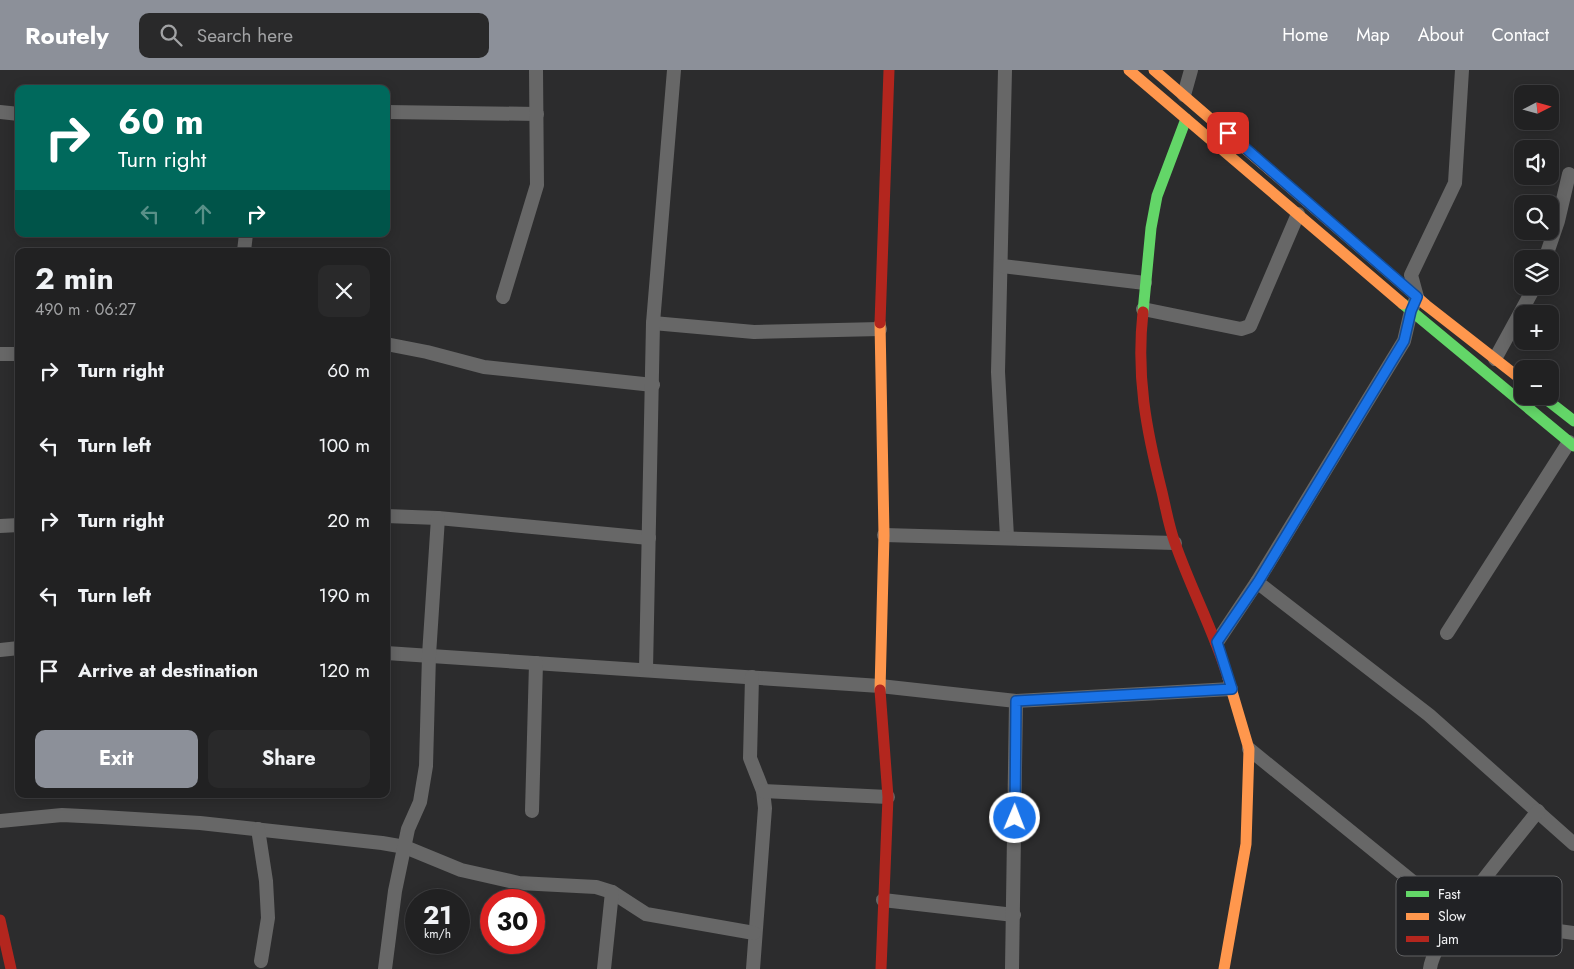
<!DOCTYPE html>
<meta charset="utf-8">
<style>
body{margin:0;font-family:Jost,sans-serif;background:#29292a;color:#f1f3f6;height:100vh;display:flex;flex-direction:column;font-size:19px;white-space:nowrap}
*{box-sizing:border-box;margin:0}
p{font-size:16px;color:#a2a3a5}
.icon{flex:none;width:28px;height:28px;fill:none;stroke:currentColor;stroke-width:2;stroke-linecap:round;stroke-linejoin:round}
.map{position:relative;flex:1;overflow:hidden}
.drawer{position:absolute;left:15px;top:178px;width:375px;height:550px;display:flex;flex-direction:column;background:#212122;border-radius:10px;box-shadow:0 2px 12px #0003,0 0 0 1px #3e3e40}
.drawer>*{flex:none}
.banner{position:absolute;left:15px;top:15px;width:375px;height:152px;border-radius:10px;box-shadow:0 2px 12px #0003,0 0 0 1px #3e3e40;background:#00695c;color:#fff;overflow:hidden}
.needle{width:32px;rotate:84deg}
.fabs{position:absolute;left:1514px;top:15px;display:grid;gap:10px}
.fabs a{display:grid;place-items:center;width:45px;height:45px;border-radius:10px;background:#212122;box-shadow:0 2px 12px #0003,0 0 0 1px #3e3e40;font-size:25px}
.speed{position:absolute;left:405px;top:819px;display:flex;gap:10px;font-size:25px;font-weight:700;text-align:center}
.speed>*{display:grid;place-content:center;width:65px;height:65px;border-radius:50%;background:#212122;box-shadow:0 2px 12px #0003,0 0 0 1px #3e3e40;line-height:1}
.speed small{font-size:12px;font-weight:400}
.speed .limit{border:8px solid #d22;background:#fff;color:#111}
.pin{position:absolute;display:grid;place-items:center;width:42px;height:42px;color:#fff;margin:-21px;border-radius:10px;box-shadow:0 2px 8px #0006}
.me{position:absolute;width:55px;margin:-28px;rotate:1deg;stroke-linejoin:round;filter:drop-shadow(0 0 4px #0008)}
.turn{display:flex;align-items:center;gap:18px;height:105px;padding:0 20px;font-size:22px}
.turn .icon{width:65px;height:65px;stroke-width:2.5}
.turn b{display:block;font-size:35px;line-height:42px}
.lanes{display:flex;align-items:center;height:48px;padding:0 20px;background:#0003;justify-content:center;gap:25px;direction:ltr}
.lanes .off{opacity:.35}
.round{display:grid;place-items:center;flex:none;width:52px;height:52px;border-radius:10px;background:#29292a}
.overview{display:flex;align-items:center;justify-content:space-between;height:85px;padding:0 20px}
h1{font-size:30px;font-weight:700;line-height:38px}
.button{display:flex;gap:10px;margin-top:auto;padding:10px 20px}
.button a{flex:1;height:58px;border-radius:10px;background:#8c9099;color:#fff;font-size:20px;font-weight:700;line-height:58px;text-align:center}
.button a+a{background:#29292a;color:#f1f3f6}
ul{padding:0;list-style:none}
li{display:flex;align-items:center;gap:15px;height:75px;padding:0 20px}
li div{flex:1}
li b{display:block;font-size:19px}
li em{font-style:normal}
header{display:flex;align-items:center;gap:30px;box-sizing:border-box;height:70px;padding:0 25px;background:#8c9099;color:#fff}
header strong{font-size:24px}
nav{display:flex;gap:28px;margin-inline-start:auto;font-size:18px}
.search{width:350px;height:45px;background:#29292a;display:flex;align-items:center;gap:12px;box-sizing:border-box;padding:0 18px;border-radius:10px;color:#a2a3a5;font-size:19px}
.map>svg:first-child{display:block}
</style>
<header>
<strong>Routely</strong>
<div class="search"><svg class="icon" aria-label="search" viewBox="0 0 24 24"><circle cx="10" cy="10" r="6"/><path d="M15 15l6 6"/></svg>Search here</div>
<nav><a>Home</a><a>Map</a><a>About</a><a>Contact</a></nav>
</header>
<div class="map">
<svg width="1574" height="899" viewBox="0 0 1574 899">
<rect width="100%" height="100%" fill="#2c2c2d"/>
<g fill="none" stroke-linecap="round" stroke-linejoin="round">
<g stroke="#676767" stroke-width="14">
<path d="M1005 0 998 302 1007 467"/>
<path d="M1184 25 1191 0"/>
<path d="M0 42 19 44"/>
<path d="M386 42 537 44"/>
<path d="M244 181 246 164"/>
<path d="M1545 189 1558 151 1569 104"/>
<path d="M1002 196 1145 213"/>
<path d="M503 227 537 115 536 0"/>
<path d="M1143 239 1241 259 1250 256 1298 144"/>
<path d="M653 253 754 262 880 259"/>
<path d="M386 274 427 282 484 297 653 315"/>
<path d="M0 284H19"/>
<path d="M1495 289 1535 216"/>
<path d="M386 446 438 448 649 468"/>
<path d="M0 456 19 455"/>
<path d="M884 465 1175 473"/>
<path d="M1257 512 1429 645 1574 774"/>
<path d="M1447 563 1569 372"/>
<path d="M1217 572 1257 512 1404 271 1411 241 1417 227 1411 205 1455 113 1462 0"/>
<path d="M0 580 19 578"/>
<path d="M386 583 880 616 1016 631 1231 619"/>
<path d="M646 600 653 253 674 0"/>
<path d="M752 607 750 688 763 721 765 738 753 899"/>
<path d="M1249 679 1456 847 1574 863"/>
<path d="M763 721 888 727"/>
<path d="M532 741 536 593"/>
<path d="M0 751 62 745 102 747 200 753 382 773 405 777 461 800 519 813 596 817 612 822 646 844 754 863"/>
<path d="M258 759 266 811 268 848 261 891"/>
<path d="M883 830 1014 845"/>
<path d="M385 899 395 821 408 759 420 732 426 696 429 585 438 448"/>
<path d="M604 899 612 822"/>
<path d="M1012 899 1016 631"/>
<path d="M1430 899C1433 866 1514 772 1538 741"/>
</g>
<g stroke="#63d668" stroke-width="11">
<path d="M1403 234 1574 376"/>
<path d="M1143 242 1151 158 1157 126 1186 49"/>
<path d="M1542 326 1574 351"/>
</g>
<g stroke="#ff974d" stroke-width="11">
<path d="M1129 0 1403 234"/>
<path d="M1154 0 1426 235 1522 310"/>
<path d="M880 253 884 465 880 620"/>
<path d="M1224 899 1246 774 1249 679 1228 608"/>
</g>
<g stroke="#b3261e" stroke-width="11">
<path d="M1143 242C1136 306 1146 359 1162 422 1166 439 1169 457 1175 473 1191 519 1214 561 1228 608"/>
<path d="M880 253 889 0"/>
<path d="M880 620 888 727 881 899"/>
<path d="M0 850 11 899"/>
</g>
</g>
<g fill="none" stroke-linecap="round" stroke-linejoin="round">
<g stroke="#114b97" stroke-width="12">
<path id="route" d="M1015 748 1016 631 1232 619 1217 572 1258 512 1404 271 1411 241 1417 227 1228 63"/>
</g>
<use href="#route" stroke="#1a73e8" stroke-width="9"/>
</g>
<rect x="1396" y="806" width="166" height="80" rx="8" fill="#212225" stroke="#606163" stroke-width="1"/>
<rect x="1406" y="821" width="23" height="6" fill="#63d668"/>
<rect x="1406" y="843" width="23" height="7" fill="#ff974d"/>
<rect x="1406" y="866" width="23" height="6" fill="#b3261e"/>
<g font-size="14" fill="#f2f3f5">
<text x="1438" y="829">Fast</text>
<text x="1438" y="851">Slow</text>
<text x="1438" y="874">Jam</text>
</g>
</svg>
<div class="fabs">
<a><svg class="needle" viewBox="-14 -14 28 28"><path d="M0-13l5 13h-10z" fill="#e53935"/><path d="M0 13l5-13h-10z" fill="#a2a3a5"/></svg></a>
<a><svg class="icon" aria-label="sound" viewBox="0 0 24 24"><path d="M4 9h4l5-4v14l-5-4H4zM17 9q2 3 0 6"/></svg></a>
<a><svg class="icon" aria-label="search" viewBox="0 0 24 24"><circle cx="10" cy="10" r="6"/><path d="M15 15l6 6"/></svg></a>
<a><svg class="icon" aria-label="layers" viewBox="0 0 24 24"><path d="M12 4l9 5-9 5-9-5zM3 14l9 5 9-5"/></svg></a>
<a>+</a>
<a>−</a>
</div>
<div class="speed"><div>21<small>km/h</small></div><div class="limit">30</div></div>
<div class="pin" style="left:1228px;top:63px;background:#d93025"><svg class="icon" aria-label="arrive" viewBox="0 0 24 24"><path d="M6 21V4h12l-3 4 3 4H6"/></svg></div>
<svg class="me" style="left:1015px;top:748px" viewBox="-20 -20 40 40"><circle r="17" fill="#1a73e8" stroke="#fff" stroke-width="3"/><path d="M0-11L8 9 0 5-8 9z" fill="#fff"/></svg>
<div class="banner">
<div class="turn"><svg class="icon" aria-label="right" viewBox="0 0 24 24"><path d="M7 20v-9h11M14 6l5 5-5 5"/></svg><div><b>60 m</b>Turn right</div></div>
<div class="lanes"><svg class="icon off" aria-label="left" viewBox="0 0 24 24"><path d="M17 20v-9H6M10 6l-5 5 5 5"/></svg><svg class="icon off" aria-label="ahead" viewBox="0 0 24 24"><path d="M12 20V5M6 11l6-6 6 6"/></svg><svg class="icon" aria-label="right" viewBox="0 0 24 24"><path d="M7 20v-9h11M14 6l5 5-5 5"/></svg></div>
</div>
<section class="drawer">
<div class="overview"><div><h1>2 min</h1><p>490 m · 06:27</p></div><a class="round"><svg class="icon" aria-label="close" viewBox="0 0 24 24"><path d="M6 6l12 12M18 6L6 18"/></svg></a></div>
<ul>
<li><svg class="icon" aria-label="right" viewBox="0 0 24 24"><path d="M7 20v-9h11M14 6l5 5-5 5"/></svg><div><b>Turn right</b></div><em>60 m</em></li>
<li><svg class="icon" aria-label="left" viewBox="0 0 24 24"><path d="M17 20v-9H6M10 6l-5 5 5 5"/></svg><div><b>Turn left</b></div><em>100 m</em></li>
<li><svg class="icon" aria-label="right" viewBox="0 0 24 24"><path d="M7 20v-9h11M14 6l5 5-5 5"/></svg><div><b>Turn right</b></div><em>20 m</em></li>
<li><svg class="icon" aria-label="left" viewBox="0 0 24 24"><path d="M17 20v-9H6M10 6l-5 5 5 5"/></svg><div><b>Turn left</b></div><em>190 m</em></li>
<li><svg class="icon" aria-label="arrive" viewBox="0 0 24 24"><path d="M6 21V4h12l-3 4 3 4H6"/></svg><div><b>Arrive at destination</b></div><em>120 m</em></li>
</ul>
<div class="button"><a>Exit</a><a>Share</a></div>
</section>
</div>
